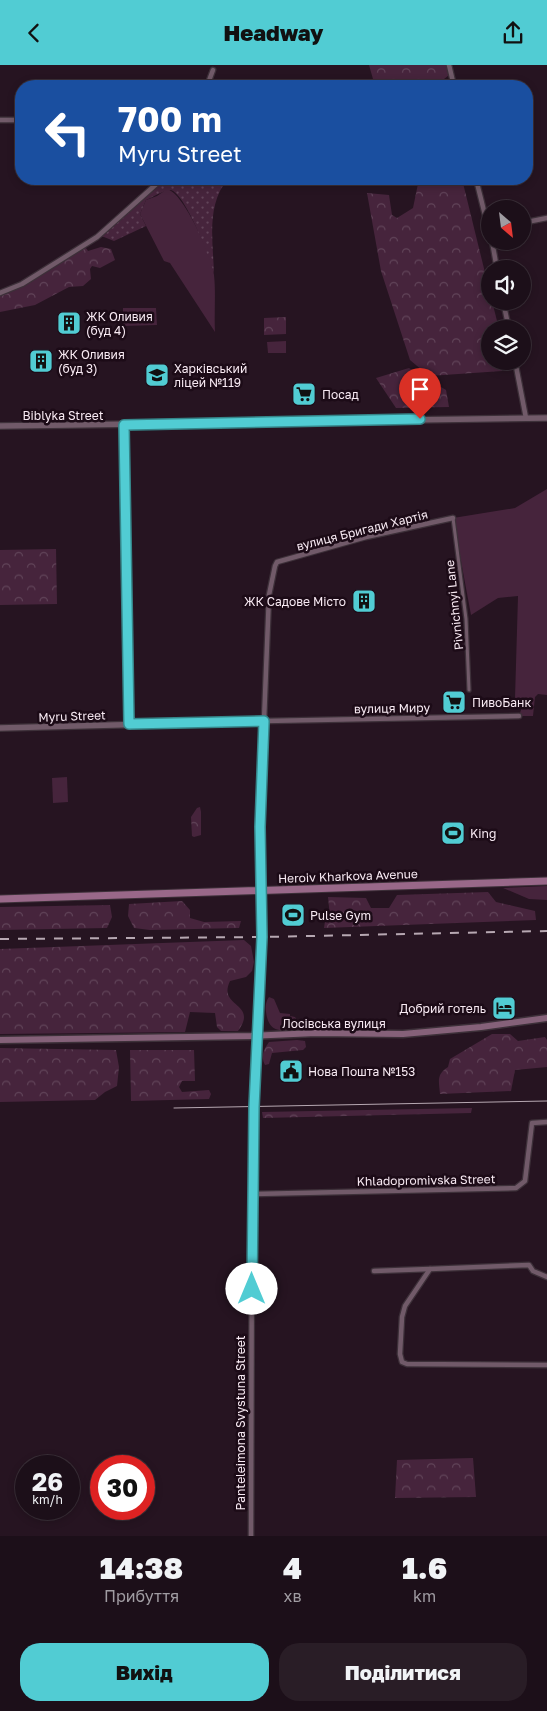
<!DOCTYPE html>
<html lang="uk">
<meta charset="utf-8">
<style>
body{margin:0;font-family:"Golos Text",sans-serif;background:#291d26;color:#f1f3f6;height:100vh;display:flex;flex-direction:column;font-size:19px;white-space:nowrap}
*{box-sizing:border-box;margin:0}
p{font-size:16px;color:#a09ca2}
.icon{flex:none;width:28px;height:28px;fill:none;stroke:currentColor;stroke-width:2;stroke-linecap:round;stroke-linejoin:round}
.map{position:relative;height:1471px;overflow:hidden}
.side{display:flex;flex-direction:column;background:#1c0f19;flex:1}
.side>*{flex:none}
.banner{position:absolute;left:15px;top:15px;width:518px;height:105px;border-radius:20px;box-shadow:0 2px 8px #0003,0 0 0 1px #3a2f38;background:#1a4fa0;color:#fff;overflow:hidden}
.needle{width:32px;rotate:152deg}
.controls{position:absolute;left:481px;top:135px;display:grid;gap:10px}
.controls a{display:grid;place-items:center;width:50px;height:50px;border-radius:50%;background:#1c0f19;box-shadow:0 2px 8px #0003,0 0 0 1px #3a2f38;font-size:25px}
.speed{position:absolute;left:15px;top:1390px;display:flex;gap:10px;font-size:25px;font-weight:700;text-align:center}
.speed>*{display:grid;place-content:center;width:65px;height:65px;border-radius:50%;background:#1c0f19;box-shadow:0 2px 8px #0003,0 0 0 1px #3a2f38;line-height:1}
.speed small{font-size:12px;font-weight:400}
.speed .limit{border:8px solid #d22;background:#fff;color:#111}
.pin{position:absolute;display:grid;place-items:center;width:42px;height:42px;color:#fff;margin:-51px -21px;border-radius:50% 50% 50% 0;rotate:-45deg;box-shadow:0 0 5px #0007}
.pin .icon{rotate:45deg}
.me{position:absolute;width:55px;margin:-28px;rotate:0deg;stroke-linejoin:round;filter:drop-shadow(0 0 4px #0008)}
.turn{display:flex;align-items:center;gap:18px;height:105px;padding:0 20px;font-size:22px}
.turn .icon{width:65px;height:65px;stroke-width:2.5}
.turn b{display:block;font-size:35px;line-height:42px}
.eta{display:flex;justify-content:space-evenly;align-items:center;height:85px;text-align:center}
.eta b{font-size:30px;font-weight:800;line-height:35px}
.cta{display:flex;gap:10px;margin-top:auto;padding:10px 20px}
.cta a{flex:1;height:58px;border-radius:20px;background:#51ccd3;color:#111;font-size:20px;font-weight:800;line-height:58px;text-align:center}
.cta a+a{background:#291d26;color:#f1f3f6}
header{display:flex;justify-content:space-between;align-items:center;height:65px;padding:0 20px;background:#51ccd3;color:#111;font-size:22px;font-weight:800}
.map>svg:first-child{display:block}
</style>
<header><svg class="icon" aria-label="back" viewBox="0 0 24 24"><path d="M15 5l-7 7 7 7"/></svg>Headway<svg class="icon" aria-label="share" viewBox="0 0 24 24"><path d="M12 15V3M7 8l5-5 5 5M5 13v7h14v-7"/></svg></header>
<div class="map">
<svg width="547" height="1471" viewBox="0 0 547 1471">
<defs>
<pattern id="forest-crowns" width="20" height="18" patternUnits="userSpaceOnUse" patternTransform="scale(1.25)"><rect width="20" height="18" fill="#46243c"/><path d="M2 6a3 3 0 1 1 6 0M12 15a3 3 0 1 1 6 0" fill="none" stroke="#614459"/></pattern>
<pattern id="garden-dots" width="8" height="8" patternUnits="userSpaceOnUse" patternTransform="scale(1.25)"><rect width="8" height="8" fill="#46243c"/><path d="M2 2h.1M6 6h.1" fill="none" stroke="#614459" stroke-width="1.8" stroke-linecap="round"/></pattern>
</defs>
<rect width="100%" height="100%" fill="#261421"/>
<g fill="#46243c">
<path d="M167 124C184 128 212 192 214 210 216 228 214 248 215 267L170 198 164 196 140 149 146 135 157 131Z"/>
<path d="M123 243H156L157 260 123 261Z"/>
<path d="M286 276V288H268L267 277Z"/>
<path d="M547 424V630L538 629 535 632 533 651H519L523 639 515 633 518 531 498 533 471 550 453 453 515 443Z"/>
<path d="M67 712 68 737 53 738 52 713Z"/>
<path d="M547 821V835L529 834 503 823Z"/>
<path d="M269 932 274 934 280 948 290 949V951L295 952 303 964C284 965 269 971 266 947 265 941 266 936 269 932Z"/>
</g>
<g fill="url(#forest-crowns)">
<path d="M369 0H446L449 10C431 27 398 21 375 21Z"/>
<path d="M419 114H462L490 228V236H492L499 264H490V296H505L502 306 429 311 410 295 381 206 367 128 389 130 392 150 397 153 413 143Z"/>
<path d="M84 180 88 186 101 182 111 184 115 195 100 203 92 201 90 204 91 214 83 221 69 222 35 240 0 247V228L22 219Z"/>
<path d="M286 252V269L264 270V253Z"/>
<path d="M409 303 446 325 449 342 396 343 376 313Z"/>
<path d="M56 484 57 539 0 540V485Z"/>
<path d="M200 742 201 747V770L194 772 192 771 191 752 197 743Z"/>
<path d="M488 827 496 837 535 846 536 855 324 863 325 856 330 852 328 832 366 833 371 843H389L397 830Z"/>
<path d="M182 836 190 845V853L204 857 241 856 239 863 150 865 134 863 128 851 129 839Z"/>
<path d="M110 840 112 852 107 863 0 865V842Z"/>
<path d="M244 875 251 881 254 897 252 906 246 912 230 916C217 943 259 937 238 966H221L217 962 215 948 190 947 185 967 0 969V884Z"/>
<path d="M492 969H510L518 976 545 972 547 975V1002L515 1005 511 1026 440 1029C439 1016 436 1010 448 1002L450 994Z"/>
<path d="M297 975 305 976 306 982 303 985 272 988 269 999 265 1000C260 991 264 984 269 977Z"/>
<path d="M0 983 116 985 119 1002 117 1021 105 1027 95 1035 0 1037Z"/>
<path d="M130 985H194L195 1016H182L179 1022 182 1027 209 1025 211 1029 209 1034 131 1036Z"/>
<path d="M472 1043 471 1048 263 1053 262 1047Z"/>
<path d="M473 1393 476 1432 395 1433 397 1395Z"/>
</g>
<path fill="url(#garden-dots)" d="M162 114H228C206 139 213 177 214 208 209 192 186 130 171 125 166 124 151 133 146 135L140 149 146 161 114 176 99 170Z"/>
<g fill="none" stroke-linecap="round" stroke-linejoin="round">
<g stroke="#3d3039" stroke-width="5.5">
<path id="pedestrian" d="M453 453 466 554 469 625"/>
</g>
<g stroke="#3d3039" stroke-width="7">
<g id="minor">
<path d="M449 0 454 21"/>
<path d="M207 21 213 5"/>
<path d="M302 21 306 19"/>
<path d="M0 55H21"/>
<path d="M476 114 490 170"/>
<path d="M522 158 547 153"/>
<path d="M492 176 497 204"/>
<path d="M0 228 22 219 97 172 162 114"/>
<path d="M503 236 509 264"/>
<path d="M515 296 526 353"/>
<path d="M124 360 129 659"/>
<path d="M453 453 366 472 277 497 275 501 269 530 264 656 519 651"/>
<path d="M252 1129 516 1123 525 1116 532 1058 547 1057"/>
<path d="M374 1206 430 1204"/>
<path d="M547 1212 533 1206 529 1200 430 1204 405 1241 402 1252 400 1289 402 1297 407 1299 547 1300"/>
<path d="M251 1471 252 1129 258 970"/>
</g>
</g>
<g stroke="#3d3039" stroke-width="8">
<g id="tertiary">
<path d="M0 361 547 353"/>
<path d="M0 663 264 656 260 762 262 825"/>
</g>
</g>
<g stroke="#3d3039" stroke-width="9">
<g id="secondary">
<path d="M258 970 262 872V825"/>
<path d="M0 975 251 971 316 968 403 969 481 962 547 953"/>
</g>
</g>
<g stroke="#3d3039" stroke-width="9">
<path id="primary" d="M0 834 547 816"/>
</g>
<use href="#pedestrian" stroke="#715a69" stroke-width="3"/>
<use href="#minor" stroke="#715a69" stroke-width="4.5"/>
<use href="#tertiary" stroke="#715a69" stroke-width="5.5"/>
<use href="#secondary" stroke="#856179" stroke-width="6"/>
<use href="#primary" stroke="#996889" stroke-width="7"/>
<path stroke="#b7a8b2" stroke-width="1" d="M174 1043 547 1036"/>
<path stroke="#b7a8b2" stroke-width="2" stroke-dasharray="9 9" stroke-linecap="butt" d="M0 874 262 872 547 866"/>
</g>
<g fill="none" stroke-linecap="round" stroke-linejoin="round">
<g stroke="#358589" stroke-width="12">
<path id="route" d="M252 1224 254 1042 262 872 260 762 264 656 129 659 124 360 420 354"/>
</g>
<use href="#route" stroke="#51ccd3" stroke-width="9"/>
</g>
<defs>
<g id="building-square" transform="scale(1.25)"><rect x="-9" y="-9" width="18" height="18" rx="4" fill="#51ccd3" stroke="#1c0b17"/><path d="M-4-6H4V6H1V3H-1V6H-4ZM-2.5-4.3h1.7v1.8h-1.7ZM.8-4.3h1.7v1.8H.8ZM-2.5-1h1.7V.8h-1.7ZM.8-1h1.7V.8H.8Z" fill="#111"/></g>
<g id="school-square" transform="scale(1.25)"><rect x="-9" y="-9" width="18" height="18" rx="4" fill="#51ccd3" stroke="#1c0b17"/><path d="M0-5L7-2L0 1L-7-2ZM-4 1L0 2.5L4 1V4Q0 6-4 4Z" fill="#111"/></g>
<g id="supermarket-square" transform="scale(1.25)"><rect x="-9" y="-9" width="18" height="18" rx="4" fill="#51ccd3" stroke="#1c0b17"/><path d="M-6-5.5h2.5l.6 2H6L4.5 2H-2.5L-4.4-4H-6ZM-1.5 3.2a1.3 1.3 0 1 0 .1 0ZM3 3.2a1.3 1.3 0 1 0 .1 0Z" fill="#111"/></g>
<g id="stadium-square" transform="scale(1.25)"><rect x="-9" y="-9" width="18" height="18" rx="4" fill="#51ccd3" stroke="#1c0b17"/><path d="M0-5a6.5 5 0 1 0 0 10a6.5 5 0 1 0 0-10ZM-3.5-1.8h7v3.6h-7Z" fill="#111"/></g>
<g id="hotel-square" transform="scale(1.25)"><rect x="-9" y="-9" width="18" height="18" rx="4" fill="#51ccd3" stroke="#1c0b17"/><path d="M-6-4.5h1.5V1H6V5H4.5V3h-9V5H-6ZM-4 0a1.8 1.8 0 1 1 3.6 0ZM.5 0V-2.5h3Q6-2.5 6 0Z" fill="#111"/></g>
<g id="civic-square" transform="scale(1.25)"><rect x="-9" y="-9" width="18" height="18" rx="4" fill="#51ccd3" stroke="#1c0b17"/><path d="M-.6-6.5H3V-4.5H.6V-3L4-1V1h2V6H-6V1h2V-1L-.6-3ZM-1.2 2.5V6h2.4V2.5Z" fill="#111"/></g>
</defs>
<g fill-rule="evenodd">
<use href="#building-square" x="69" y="258"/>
<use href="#building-square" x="41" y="296"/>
<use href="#school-square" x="157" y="310"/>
<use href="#supermarket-square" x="304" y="329"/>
<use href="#building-square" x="364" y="536"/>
<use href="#supermarket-square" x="454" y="637"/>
<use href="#stadium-square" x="453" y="768"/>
<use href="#stadium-square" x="293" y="850"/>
<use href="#hotel-square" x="504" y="943"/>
<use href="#civic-square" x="291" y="1006"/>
</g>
<g text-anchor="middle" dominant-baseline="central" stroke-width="5" stroke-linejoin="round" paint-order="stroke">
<g font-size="12" fill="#f8eaf3" stroke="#1c0b17" text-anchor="start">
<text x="86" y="251">ЖК Оливия<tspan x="86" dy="14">(буд 4)</tspan></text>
<text x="58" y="289">ЖК Оливия<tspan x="58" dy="14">(буд 3)</tspan></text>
<text x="174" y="303">Харківський<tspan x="174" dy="14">ліцей №119</tspan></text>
<text x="322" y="329">Посад</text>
<text x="346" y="536" text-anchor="end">ЖК Садове Місто</text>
<text x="472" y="637">ПивоБанк</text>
<text x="470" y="768">King</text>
<text x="310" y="850">Pulse Gym</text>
<text x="486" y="943" text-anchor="end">Добрий готель</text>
<text x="308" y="1006">Нова Пошта №153</text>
</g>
<g font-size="12" fill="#f8eaf3" stroke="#1c0b17">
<text x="63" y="350">Biblyka Street</text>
<text transform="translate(362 465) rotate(-14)">вулиця Бригади Хартія</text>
<text transform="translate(454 540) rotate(-96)">Pivnichnyi Lane</text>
<text transform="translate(392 643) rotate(-1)">вулиця Миру</text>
<text transform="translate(72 651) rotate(-2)">Myru Street</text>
<text transform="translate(348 811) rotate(-2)">Heroiv Kharkova Avenue</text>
<text x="334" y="958">Лосівська вулиця</text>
<text transform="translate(426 1115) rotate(-1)">Khladopromivska Street</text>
<text transform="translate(240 1358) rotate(-90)">Panteleimona Svystuna Street</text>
</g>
</g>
</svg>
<div class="controls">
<a><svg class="needle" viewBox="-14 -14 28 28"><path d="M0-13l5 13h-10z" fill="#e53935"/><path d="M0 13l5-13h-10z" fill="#a09ca2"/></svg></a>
<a><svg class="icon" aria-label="sound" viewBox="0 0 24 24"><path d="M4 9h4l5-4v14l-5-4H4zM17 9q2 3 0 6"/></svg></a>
<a><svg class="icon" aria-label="layers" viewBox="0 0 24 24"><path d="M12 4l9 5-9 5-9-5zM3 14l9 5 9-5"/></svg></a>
</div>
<div class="speed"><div>26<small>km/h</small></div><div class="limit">30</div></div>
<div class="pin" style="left:420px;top:354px;background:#d93025"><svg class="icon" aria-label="arrive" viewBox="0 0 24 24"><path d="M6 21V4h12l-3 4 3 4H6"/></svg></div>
<svg class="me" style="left:252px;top:1224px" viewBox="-20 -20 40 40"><circle r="19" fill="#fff"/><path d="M0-13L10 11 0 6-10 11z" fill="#51ccd3"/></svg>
<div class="banner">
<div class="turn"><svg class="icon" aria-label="left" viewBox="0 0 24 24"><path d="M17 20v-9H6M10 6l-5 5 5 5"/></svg><div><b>700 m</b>Myru Street</div></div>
</div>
</div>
<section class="side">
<div class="eta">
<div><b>14:38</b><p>Прибуття</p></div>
<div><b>4</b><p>хв</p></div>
<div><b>1.6</b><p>km</p></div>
</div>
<div class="cta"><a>Вихід</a><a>Поділитися</a></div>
</section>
